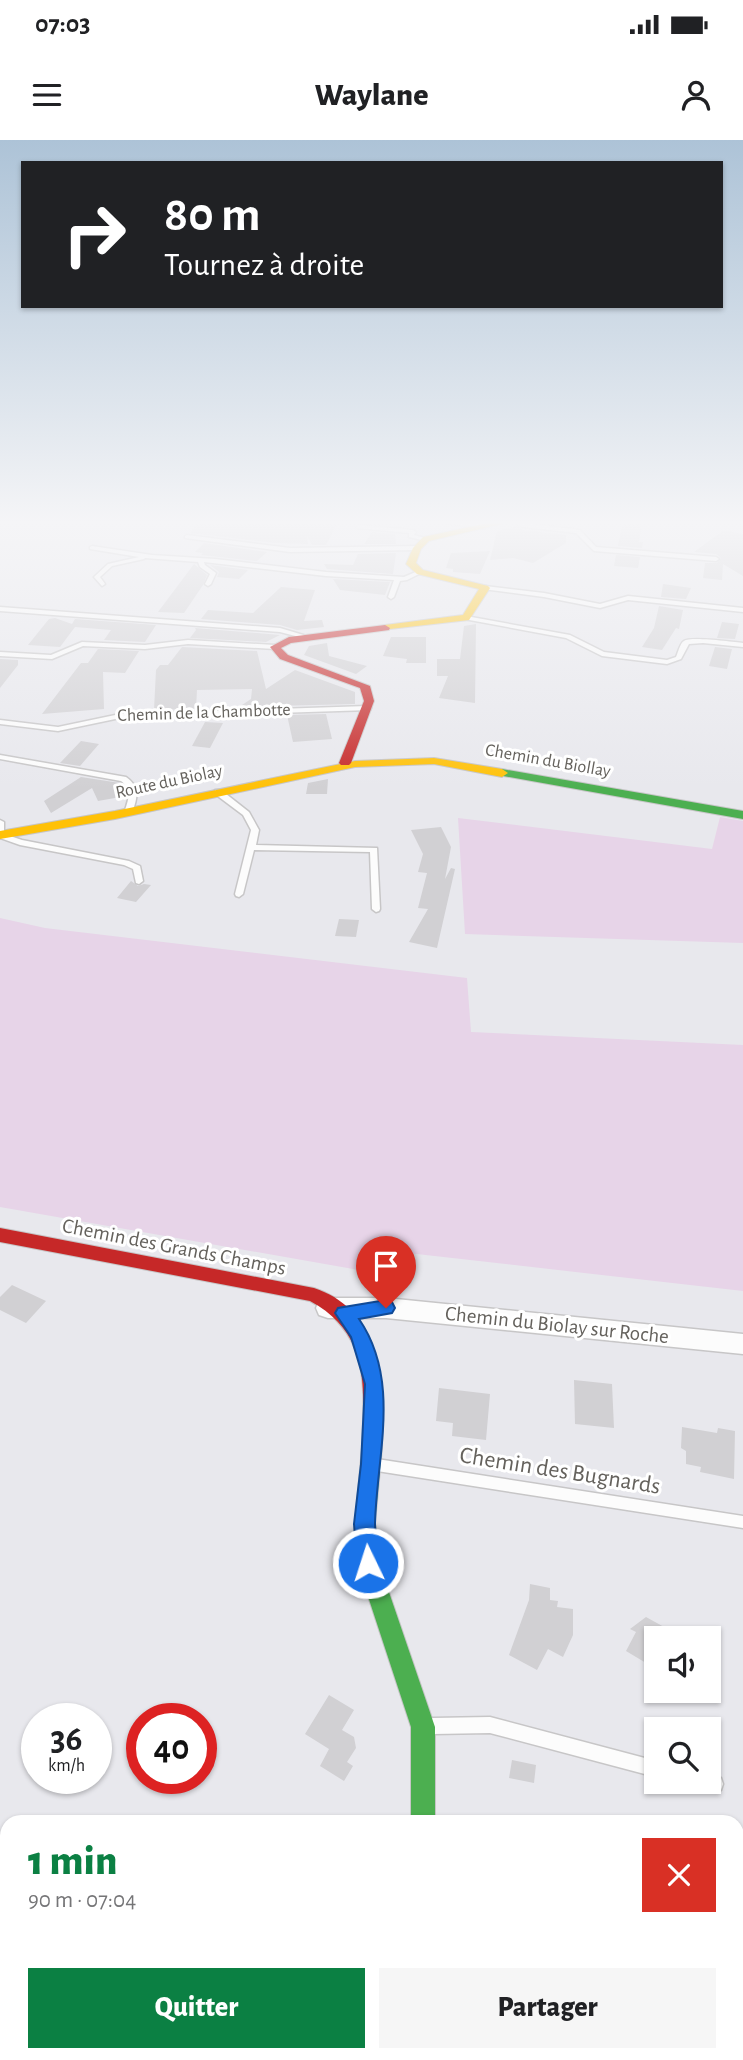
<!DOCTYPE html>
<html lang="fr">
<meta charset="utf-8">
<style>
body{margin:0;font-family:"Alegreya Sans",sans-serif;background:#f6f6f6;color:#202124;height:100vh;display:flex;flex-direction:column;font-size:26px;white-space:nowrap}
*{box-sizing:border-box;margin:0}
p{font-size:23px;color:#757577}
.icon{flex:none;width:38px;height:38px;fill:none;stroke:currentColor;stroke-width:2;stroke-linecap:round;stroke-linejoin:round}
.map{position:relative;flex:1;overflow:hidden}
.side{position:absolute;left:0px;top:1675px;width:744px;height:247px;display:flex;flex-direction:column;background:#fff;border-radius:21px 21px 0 0;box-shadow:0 2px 5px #0004}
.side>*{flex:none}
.top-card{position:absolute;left:21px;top:21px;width:702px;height:147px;border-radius:0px;box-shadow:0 2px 5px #0004;background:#202124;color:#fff;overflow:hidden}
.fabs{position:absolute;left:644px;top:1486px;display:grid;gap:14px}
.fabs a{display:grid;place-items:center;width:77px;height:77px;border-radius:0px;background:#fff;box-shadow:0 2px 5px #0004;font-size:35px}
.speed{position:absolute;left:21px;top:1563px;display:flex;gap:14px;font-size:35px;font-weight:700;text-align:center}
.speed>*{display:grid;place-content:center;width:91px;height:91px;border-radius:50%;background:#fff;box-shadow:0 2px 5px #0004;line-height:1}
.speed small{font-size:18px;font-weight:400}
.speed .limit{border:10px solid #d22;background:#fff;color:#111}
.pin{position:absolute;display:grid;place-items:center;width:60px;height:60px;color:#fff;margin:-72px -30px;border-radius:50% 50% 50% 0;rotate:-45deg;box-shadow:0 0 7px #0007}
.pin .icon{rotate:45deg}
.me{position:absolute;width:77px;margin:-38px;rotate:356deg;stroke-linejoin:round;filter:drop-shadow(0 0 5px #0008)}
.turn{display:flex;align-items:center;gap:24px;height:147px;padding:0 28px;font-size:32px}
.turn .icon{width:91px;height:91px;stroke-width:2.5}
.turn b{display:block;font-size:49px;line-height:60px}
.round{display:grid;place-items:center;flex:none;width:74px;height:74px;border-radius:0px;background:#f6f6f6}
.headline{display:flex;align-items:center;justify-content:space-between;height:119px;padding:0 28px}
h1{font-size:42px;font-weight:800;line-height:52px;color:#0b8043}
.action{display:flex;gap:14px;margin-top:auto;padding:14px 28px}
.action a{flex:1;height:80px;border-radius:0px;background:#0b8043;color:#fff;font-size:28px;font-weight:800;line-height:80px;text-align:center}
.action a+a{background:#f6f6f6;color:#202124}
.status{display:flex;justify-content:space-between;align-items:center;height:49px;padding:0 35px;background:#fff;direction:ltr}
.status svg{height:19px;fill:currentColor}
header{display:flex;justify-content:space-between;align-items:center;height:91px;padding:0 28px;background:#fff;font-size:32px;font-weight:800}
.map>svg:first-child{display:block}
</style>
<div class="status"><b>07:03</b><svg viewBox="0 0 49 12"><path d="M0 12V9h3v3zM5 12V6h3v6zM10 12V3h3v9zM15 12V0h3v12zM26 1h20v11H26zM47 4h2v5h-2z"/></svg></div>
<header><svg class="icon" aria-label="menu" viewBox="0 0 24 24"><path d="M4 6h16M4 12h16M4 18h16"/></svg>Waylane<svg class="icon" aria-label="person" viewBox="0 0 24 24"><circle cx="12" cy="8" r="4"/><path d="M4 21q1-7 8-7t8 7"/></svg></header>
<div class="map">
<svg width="743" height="1920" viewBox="0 0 743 1920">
<rect width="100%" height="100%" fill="#e8e8ed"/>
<g fill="#e7d4e8">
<path d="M720 677 743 681V803L465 794 458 678 712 709Z"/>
<path d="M0 778 45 788 467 838 471 892 743 905V1151L399 1112 393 1136 0 1067Z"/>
</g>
<g fill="#d1d0d3">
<path d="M249 380H339L326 405H312L307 396 308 404 275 403 190 393 198 382 249 385Z"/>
<path d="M623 381 642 383 639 402H643L642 408 618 406Z"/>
<path d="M517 386 523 390 566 395V403L533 423 513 418 490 420 497 391Z"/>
<path d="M724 390 743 394V436L723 424 722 440 703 438 705 423H717L721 418 716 414 694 412Z"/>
<path d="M372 392 395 394 396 404H364Z"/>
<path d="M204 403 267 412 257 421 201 415 203 413 195 412Z"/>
<path d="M490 411 480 434 453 432V429L446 428 451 413Z"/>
<path d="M396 413 393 434 327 429 324 424 353 425 358 414Z"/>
<path d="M616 415 640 417 638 428 614 426Z"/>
<path d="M194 424 207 435 203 445 184 473 158 472Z"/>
<path d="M210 425 248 430 239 439 217 437 219 432Z"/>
<path d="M333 439 390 442 385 455 340 450Z"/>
<path d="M663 444 691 448 686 459 661 457Z"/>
<path d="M281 447 315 450 304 481 322 480 324 487 297 490 280 485 201 479 208 470 253 473Z"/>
<path d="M659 466 683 470 679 489 676 488 662 510 642 507 654 488Z"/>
<path d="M55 478 72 484 75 479 156 485 145 502 104 500 111 490 75 487 60 507 28 505 49 479Z"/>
<path d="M722 482 739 484 735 499 717 498Z"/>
<path d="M476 484 475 563 439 558 448 536H437V519H460L464 486Z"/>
<path d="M195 488 280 495 266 502 190 498 196 490Z"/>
<path d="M391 497H426V523H406L407 519 383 516Z"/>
<path d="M327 503 329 516 367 526 356 534 304 515 309 506Z"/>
<path d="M182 507 257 511 266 549 295 530 355 552V564L239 567 251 559 252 549 197 550 196 569 154 570 156 530 160 525H168Z"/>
<path d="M715 507 732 509 727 529 709 526Z"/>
<path d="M98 509 139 511 125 533 103 532 104 569 42 574 81 523H88Z"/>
<path d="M0 519 18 520V525L0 548Z"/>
<path d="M326 574 332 599 293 602 287 575Z"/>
<path d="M205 582 223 583 210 608 192 606Z"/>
<path d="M81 601 99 604 80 626 60 623Z"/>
<path d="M81 637 120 643 126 656 98 661 92 648 51 673 44 661Z"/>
<path d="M328 639 327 654H306L308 643Z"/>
<path d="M441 687 451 707 445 739 451 728 455 729 437 808 409 802 428 769 418 768 427 733 418 732 423 714 411 690Z"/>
<path d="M131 741 138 746 144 744 151 745 136 762 117 758Z"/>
<path d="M339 779 359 780 356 797 335 796Z"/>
<path d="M12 1145 46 1161 26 1183 0 1170V1157Z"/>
<path d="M574 1240 612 1244 614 1288 575 1284Z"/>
<path d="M439 1248 490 1254 486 1300 452 1296 453 1283 436 1281Z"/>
<path d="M682 1287 717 1293 718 1288 735 1291 734 1339 700 1332 701 1327 686 1324V1311L681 1308Z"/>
<path d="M530 1444 550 1448V1460L558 1461 557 1467 573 1469V1495L563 1517 548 1509 537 1530 509 1515 529 1460Z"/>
<path d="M646 1477 684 1498H656V1529L626 1511 636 1492 630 1489Z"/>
<path d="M329 1555 354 1570 342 1590 354 1597 356 1608 347 1622 353 1626 344 1641 320 1626 329 1609 305 1594Z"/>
<path d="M512 1620 536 1625 534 1643 509 1638Z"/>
</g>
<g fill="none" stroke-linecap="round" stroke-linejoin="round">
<g stroke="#c7c6c7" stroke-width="3">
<g id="lane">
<path d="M417 380H440L485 384 488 386 485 388Z"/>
<path d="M511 380H519L524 383 580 390 596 407 716 417 719 419 716 421 594 411 576 393 523 387Z"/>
<path d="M359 385 413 390 416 392 414 395 429 399 426 401 409 397V393L357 388 356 387Z"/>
<path d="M187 395 290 408 417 406 420 408 417 410 290 412 185 398V396Z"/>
<path d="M92 406 152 415 215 419 326 432 404 437 418 431 423 432 407 440 400 441 394 457 391 459 388 457 394 440 326 436 204 422 205 425 216 433 211 444 208 446 205 444 210 434 200 427 198 422 145 418 144 419 112 426 100 437 105 444 102 446 94 437 108 424 139 417 90 409V407Z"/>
<path d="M485 446 544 453 600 464 628 456 743 468V472L628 460 600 468 544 457 483 449 482 448Z"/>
<path d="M0 467 280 488 310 497 307 499 280 492 0 471Z"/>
<path d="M466 476 570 495 604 512 667 520 676 517C678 513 680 503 684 501 690 496 733 502 743 503V507L703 503 689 504 681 519 667 524 602 516 566 498 464 479 463 478Z"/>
<path d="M188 500 275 505 278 507 275 509 188 504 145 509 83 506 52 519 0 516V512L51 515 82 502 145 505Z"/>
<path d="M367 566 371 568 370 570 120 578 58 591 0 584V580L58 587 120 574Z"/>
<path d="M0 615 126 637C139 646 138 656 133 670L129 672 125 670C129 658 132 649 121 641L0 619Z"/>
<path d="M215 650H221L249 672 259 690 256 705 377 708 380 769 379 771 376 772 372 769 370 712 254 710 243 754 239 757 236 756 235 754 251 690 243 675 215 654Z"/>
<path d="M0 680 4 682V694L22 700 129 721 140 726 143 741 139 744 136 743 133 729 124 725 20 705 0 698Z"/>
<path d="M377 1319 743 1376V1388L377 1331 372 1329 370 1325 372 1321Z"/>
<path d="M490 1577 656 1621V1637L490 1593 433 1594 427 1592 425 1586 427 1580 433 1578Z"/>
<path d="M709 1635 721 1638 723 1644 721 1650 715 1652 699 1648 697 1642H709Z"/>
</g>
</g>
<g stroke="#c7c6c7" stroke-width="3">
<path id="street" d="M328 1158H386L743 1194V1214L386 1178H328L319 1175 316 1168 319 1161Z"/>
</g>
<g stroke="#c6c5c6" stroke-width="2">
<g id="fast">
<path d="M502 629 743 671V679L498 635V631Z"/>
<path d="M372 1299 379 1302 382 1308 375 1383 379 1423 435 1587V1682H411V1587L357 1423 355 1383 362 1308 365 1302Z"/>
<rect x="403" y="1914" width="28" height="6"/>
</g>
</g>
<g stroke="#c6c5c6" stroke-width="2">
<g id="slow">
<path d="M501 380H518L429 401 421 409 416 423 423 430 488 446 490 448 469 480 381 490 380 488 385 485 463 475 479 449 417 434 406 424 413 408 423 397Z"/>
<path d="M434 618 502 629 508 633 502 637 434 624 355 627 115 679 0 699V691L115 671 355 621Z"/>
</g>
</g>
<g stroke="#c6c5c6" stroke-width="2">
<g id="jam">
<path d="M385 485 390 488 389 490 291 503 281 508 288 515 370 546 374 561 351 623 349 625H341L339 623 364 561 360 548 280 519 270 507 289 497Z"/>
<path d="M0 1088 314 1148C384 1171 384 1247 382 1308L379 1314 372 1317 365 1314 362 1308C364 1247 371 1194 310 1161L0 1102Z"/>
</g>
</g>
<use href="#lane" fill="#fcfcfc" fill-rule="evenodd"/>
<use href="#street" fill="#fcfcfc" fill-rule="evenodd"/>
<use href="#fast" fill="#4caf50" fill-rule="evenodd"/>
<use href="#slow" fill="#ffc107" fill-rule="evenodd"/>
<use href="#jam" fill="#c62828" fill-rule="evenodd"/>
</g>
<linearGradient id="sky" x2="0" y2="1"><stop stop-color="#adc3d7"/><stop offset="0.59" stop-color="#f5f5f7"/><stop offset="1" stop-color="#f5f5f7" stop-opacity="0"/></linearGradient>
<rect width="743" height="649" fill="url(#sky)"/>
<path fill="#1a73e8" stroke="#114b97" stroke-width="2" d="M386 1160 392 1162 395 1168 392 1173 359 1179C401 1240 377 1314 375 1383 375 1399 382 1416 375 1431L368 1434 360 1431 357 1423 354 1384 361 1324 365 1244 351 1197 335 1173 338 1168Z"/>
<g text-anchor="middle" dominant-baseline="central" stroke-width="6" stroke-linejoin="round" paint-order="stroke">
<g font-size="18" fill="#65625d" stroke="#fff">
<text transform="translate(204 573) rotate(-2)">Chemin de la Chambotte</text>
<text transform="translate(548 621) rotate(10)">Chemin du Biollay</text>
<text transform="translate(169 642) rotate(-12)">Route du Biolay</text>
</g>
<g font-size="21" fill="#65625d" stroke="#fff">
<text transform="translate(174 1107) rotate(11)">Chemin des Grands Champs</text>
<text transform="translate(557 1185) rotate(6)">Chemin du Biolay sur Roche</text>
</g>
<g font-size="24" fill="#65625d" stroke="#fff">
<text transform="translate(560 1331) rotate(9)">Chemin des Bugnards</text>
</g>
</g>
</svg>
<div class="fabs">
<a><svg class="icon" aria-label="sound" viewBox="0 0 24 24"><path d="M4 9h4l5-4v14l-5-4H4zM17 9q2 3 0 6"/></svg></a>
<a><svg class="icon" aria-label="search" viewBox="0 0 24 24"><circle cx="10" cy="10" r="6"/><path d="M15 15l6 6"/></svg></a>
</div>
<div class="speed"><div>36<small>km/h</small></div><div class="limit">40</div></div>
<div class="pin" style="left:386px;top:1168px;background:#d93025"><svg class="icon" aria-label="arrive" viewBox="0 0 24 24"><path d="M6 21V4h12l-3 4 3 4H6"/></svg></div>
<svg class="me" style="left:368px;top:1423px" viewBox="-20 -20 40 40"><circle r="17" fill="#1a73e8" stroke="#fff" stroke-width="3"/><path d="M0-11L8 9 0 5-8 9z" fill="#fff"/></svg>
<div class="top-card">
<div class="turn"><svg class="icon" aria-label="right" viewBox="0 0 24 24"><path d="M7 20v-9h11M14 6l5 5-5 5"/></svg><div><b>80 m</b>Tournez à droite</div></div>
</div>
<section class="side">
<div class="headline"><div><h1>1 min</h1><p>90 m · 07:04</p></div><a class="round" style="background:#d93025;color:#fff"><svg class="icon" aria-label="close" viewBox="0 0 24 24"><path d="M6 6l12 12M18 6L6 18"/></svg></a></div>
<div class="action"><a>Quitter</a><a>Partager</a></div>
</section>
</div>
